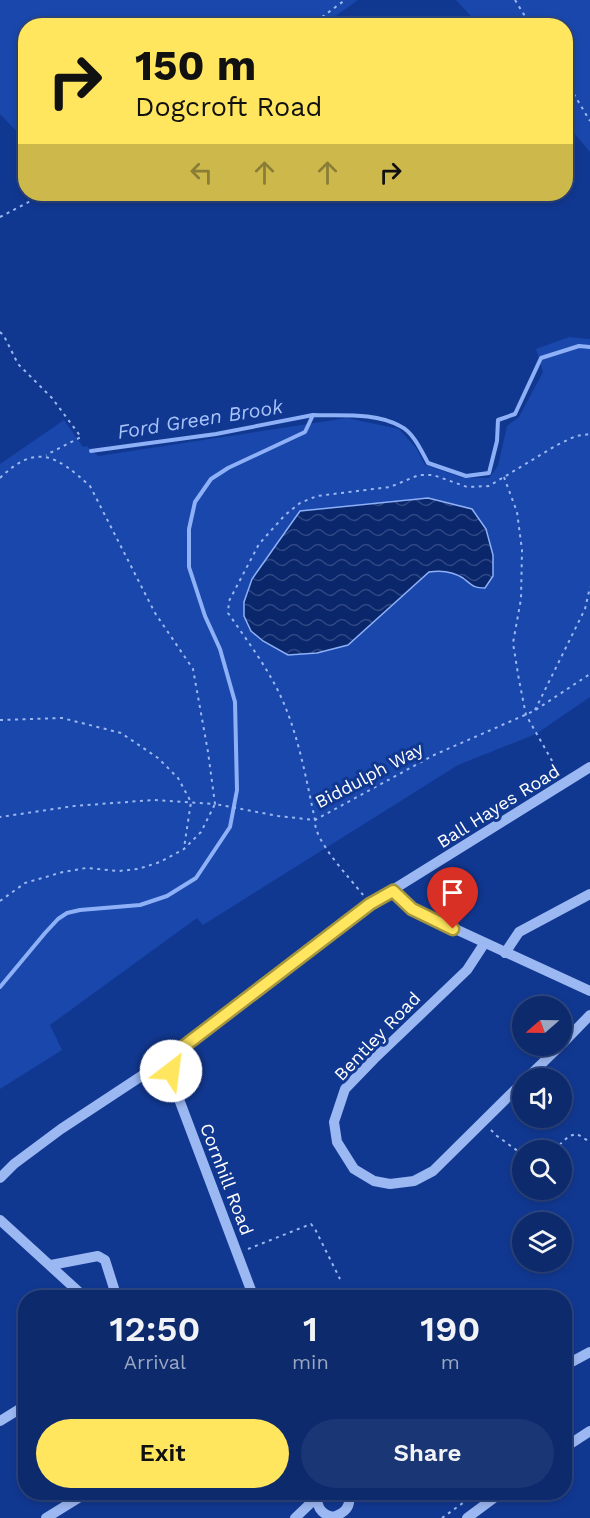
<!DOCTYPE html>
<style>
body{margin:0;font-family:"Work Sans",sans-serif;background:#1b3675;color:#f1f3f6;height:100vh;display:flex;flex-direction:column;font-size:22px;white-space:nowrap}
*{box-sizing:border-box;margin:0}
p{font-size:20px;color:#9aa7c2}
.icon{flex:none;width:33px;height:33px;fill:none;stroke:currentColor;stroke-width:2;stroke-linecap:round;stroke-linejoin:round}
.map{position:relative;flex:1;overflow:hidden}
.panel{position:absolute;left:18px;top:1290px;width:554px;height:210px;display:flex;flex-direction:column;background:#0d2a6d;border-radius:24px;box-shadow:0 3px 9px #0003,0 0 0 2px #2d4680}
.panel>*{flex:none}
.banner{position:absolute;left:18px;top:18px;width:555px;height:183px;border-radius:24px;box-shadow:0 3px 9px #0003,0 0 0 2px #2d4680;background:#ffe65e;color:#111;overflow:hidden}
.needle{width:39px;rotate:250deg}
.buttons{position:absolute;left:512px;top:996px;display:grid;gap:12px}
.buttons a{display:grid;place-items:center;width:60px;height:60px;border-radius:50%;background:#0d2a6d;box-shadow:0 3px 9px #0003,0 0 0 2px #2d4680;font-size:30px}
.pin{position:absolute;display:grid;place-items:center;width:51px;height:51px;color:#fff;margin:-62px -26px;border-radius:50% 50% 50% 0;rotate:-45deg;box-shadow:0 0 6px #0007}
.pin .icon{rotate:45deg}
.me{position:absolute;width:66px;margin:-33px;rotate:30deg;stroke-linejoin:round;filter:drop-shadow(0 0 4px #0008)}
.turn{display:flex;align-items:center;gap:21px;height:126px;padding:0 18px;font-size:27px}
.turn .icon{width:78px;height:78px;stroke-width:2.5}
.turn b{display:block;font-size:42px;line-height:51px}
.lanes{display:flex;align-items:center;height:57px;padding:0 18px;background:#0003;justify-content:center;gap:30px;direction:ltr}
.lanes .off{opacity:.35}
.eta{display:flex;justify-content:space-evenly;align-items:center;height:102px;text-align:center}
.eta b{font-size:36px;font-weight:600;line-height:42px}
.action{display:flex;gap:12px;margin-top:auto;padding:12px 18px}
.action a{flex:1;height:69px;border-radius:36px;background:#ffe65e;color:#111;font-size:24px;font-weight:600;line-height:69px;text-align:center}
.action a+a{background:#1b3675;color:#f1f3f6}
.map>svg:first-child{display:block}
</style>
<div class="map">
<svg width="590" height="1518" viewBox="0 0 590 1518">
<defs>
<pattern id="water-waves" width="16" height="10" patternUnits="userSpaceOnUse" patternTransform="scale(1.5)"><rect width="16" height="10" fill="#0a276c"/><path d="M0 5q4-4 8 0t8 0" fill="none" stroke="#2f4782"/></pattern>
</defs>
<rect width="100%" height="100%" fill="#113891"/>
<g fill="#1947ab">
<path d="M0 0H358L323 25 26 26 25 140 0 114Z"/>
<path d="M456 0H590V152L566 124V26L479 25Z"/>
<path d="M569 337 590 339V697L536 734 458 765 203 925 197 918 50 1025 62 1050 0 1089V464L64 420 83 447 87 446 98 456 347 418 399 429 416 448 425 465 463 478H489L498 466 507 426 519 417 543 372 536 349Z"/>
</g>
<path fill="url(#water-waves)" stroke="#8eb0f6" stroke-width="1.5" d="M428 498 472 509 486 529 493 555V576L485 588C473 588 472 585 463 578 452 571 441 570 429 572L348 645 317 653 288 655 263 641 251 631 244 616V602L252 579 300 511Z"/>
<g fill="none" stroke-linecap="round" stroke-linejoin="round">
<g stroke="#8eb0f6" stroke-width="4">
<path d="M91 451 216 434 313 415"/>
<path d="M0 987 45 933 58 919 67 913 80 910 140 905 167 896 196 878 230 827 237 790 235 702 220 649 205 616 189 567V529L195 502 211 479 228 468 305 432 313 415C341 416 375 412 400 426 413 432 421 450 428 463L466 476 489 473 497 441 498 420 515 414 541 358 579 346 590 347"/>
</g>
<g stroke="#9cb8f2" stroke-width="2" stroke-dasharray="3 4.5" stroke-linecap="butt">
<path d="M515 0 531 26"/>
<path d="M310 26 345 0"/>
<path d="M566 81 590 121"/>
<path d="M0 217 44 194"/>
<path d="M0 332 4 336 18 364 52 398 81 437 46 455"/>
<path d="M504 477 517 512 522 550 521 599 513 643 519 680 526 715 559 773"/>
<path d="M0 478C36 443 56 455 90 486L155 613 193 669 208 752 215 804 153 800 74 806 0 817"/>
<path d="M535 710 585 609 590 587"/>
<path d="M0 720 62 718 121 733 158 758 178 778 191 802 184 848"/>
<path d="M363 895C350 878 313 840 315 820 305 774 297 725 274 683 261 659 244 636 228 613L229 601 259 544 285 515 300 503 317 496 390 487 419 475H433L467 487 489 486 557 445 576 436 590 434"/>
<path d="M0 901 25 883 63 872 86 868 119 871 138 869 160 862 184 849 201 832 215 804 278 816 315 820 434 755 534 711 590 674"/>
<path d="M491 1130 497 1136 522 1154"/>
<path d="M554 1150 569 1136 577 1134 590 1142"/>
<path d="M248 1249 311 1224 315 1229 340 1279"/>
<path d="M442 1518 478 1492"/>
</g>
<g stroke="#9cb8f2" stroke-width="10">
<path d="M393 891 412 909 590 991"/>
<path d="M484 944 467 970 374 1059 345 1089 334 1122 337 1142 354 1169 374 1181 390 1184 414 1181 433 1171 522 1083"/>
<path d="M505 953 519 932 590 894"/>
<path d="M561 1045 590 1015"/>
<path d="M527 1078 560 1046"/>
<path d="M0 1178 14 1164 61 1129 146 1073 171 1071"/>
<path d="M0 1220 80 1293 82 1298"/>
<path d="M51 1265 98 1256 105 1260 117 1298"/>
<path d="M254 1298 174 1086C170 1067 171 1062 183 1047L370 904 590 767"/>
<path d="M564 1366 590 1352"/>
<path d="M0 1421 26 1405"/>
<path d="M564 1448 590 1431"/>
<path d="M319 1492C314 1505 321 1515 334 1517"/>
<path d="M46 1518 88 1492"/>
<path d="M295 1518 317 1497"/>
<path d="M330 1518C343 1514 353 1508 348 1492"/>
<path d="M467 1518 502 1492"/>
</g>
</g>
<g fill="none" stroke-linecap="round" stroke-linejoin="round">
<g stroke="#a6963d" stroke-width="15">
<path id="route" d="M171 1071 174 1059 183 1047 370 904 393 891 412 909 453 929"/>
</g>
<use href="#route" stroke="#ffe65e" stroke-width="10"/>
</g>
<g text-anchor="middle" dominant-baseline="central" stroke-width="6" stroke-linejoin="round" paint-order="stroke">
<g font-size="18" fill="#fff" stroke="#113891">
<text transform="translate(369 775) rotate(-28)">Biddulph Way</text>
<text transform="translate(498 806) rotate(-32)">Ball Hayes Road</text>
<text transform="translate(377 1036) rotate(-46)">Bentley Road</text>
<text transform="translate(227 1179) rotate(69)">Cornhill Road</text>
</g>
<g font-size="20" font-style="italic" fill="#a8c2fa" stroke="#113891">
<text transform="translate(200 419) rotate(-9)">Ford Green Brook</text>
</g>
</g>
</svg>
<div class="buttons">
<a><svg class="needle" viewBox="-14 -14 28 28"><path d="M0-13l5 13h-10z" fill="#e53935"/><path d="M0 13l5-13h-10z" fill="#9aa7c2"/></svg></a>
<a><svg class="icon" aria-label="sound" viewBox="0 0 24 24"><path d="M4 9h4l5-4v14l-5-4H4zM17 9q2 3 0 6"/></svg></a>
<a><svg class="icon" aria-label="search" viewBox="0 0 24 24"><circle cx="10" cy="10" r="6"/><path d="M15 15l6 6"/></svg></a>
<a><svg class="icon" aria-label="layers" viewBox="0 0 24 24"><path d="M12 4l9 5-9 5-9-5zM3 14l9 5 9-5"/></svg></a>
</div>
<div class="pin" style="left:453px;top:929px;background:#d93025"><svg class="icon" aria-label="arrive" viewBox="0 0 24 24"><path d="M6 21V4h12l-3 4 3 4H6"/></svg></div>
<svg class="me" style="left:171px;top:1071px" viewBox="-20 -20 40 40"><circle r="19" fill="#fff"/><path d="M0-13L10 11 0 6-10 11z" fill="#ffe65e"/></svg>
<div class="banner">
<div class="turn"><svg class="icon" aria-label="right" viewBox="0 0 24 24"><path d="M7 20v-9h11M14 6l5 5-5 5"/></svg><div><b>150 m</b>Dogcroft Road</div></div>
<div class="lanes"><svg class="icon off" aria-label="left" viewBox="0 0 24 24"><path d="M17 20v-9H6M10 6l-5 5 5 5"/></svg><svg class="icon off" aria-label="ahead" viewBox="0 0 24 24"><path d="M12 20V5M6 11l6-6 6 6"/></svg><svg class="icon off" aria-label="ahead" viewBox="0 0 24 24"><path d="M12 20V5M6 11l6-6 6 6"/></svg><svg class="icon" aria-label="right" viewBox="0 0 24 24"><path d="M7 20v-9h11M14 6l5 5-5 5"/></svg></div>
</div>
<section class="panel">
<div class="eta">
<div><b>12:50</b><p>Arrival</p></div>
<div><b>1</b><p>min</p></div>
<div><b>190</b><p>m</p></div>
</div>
<div class="action"><a>Exit</a><a>Share</a></div>
</section>
</div>
